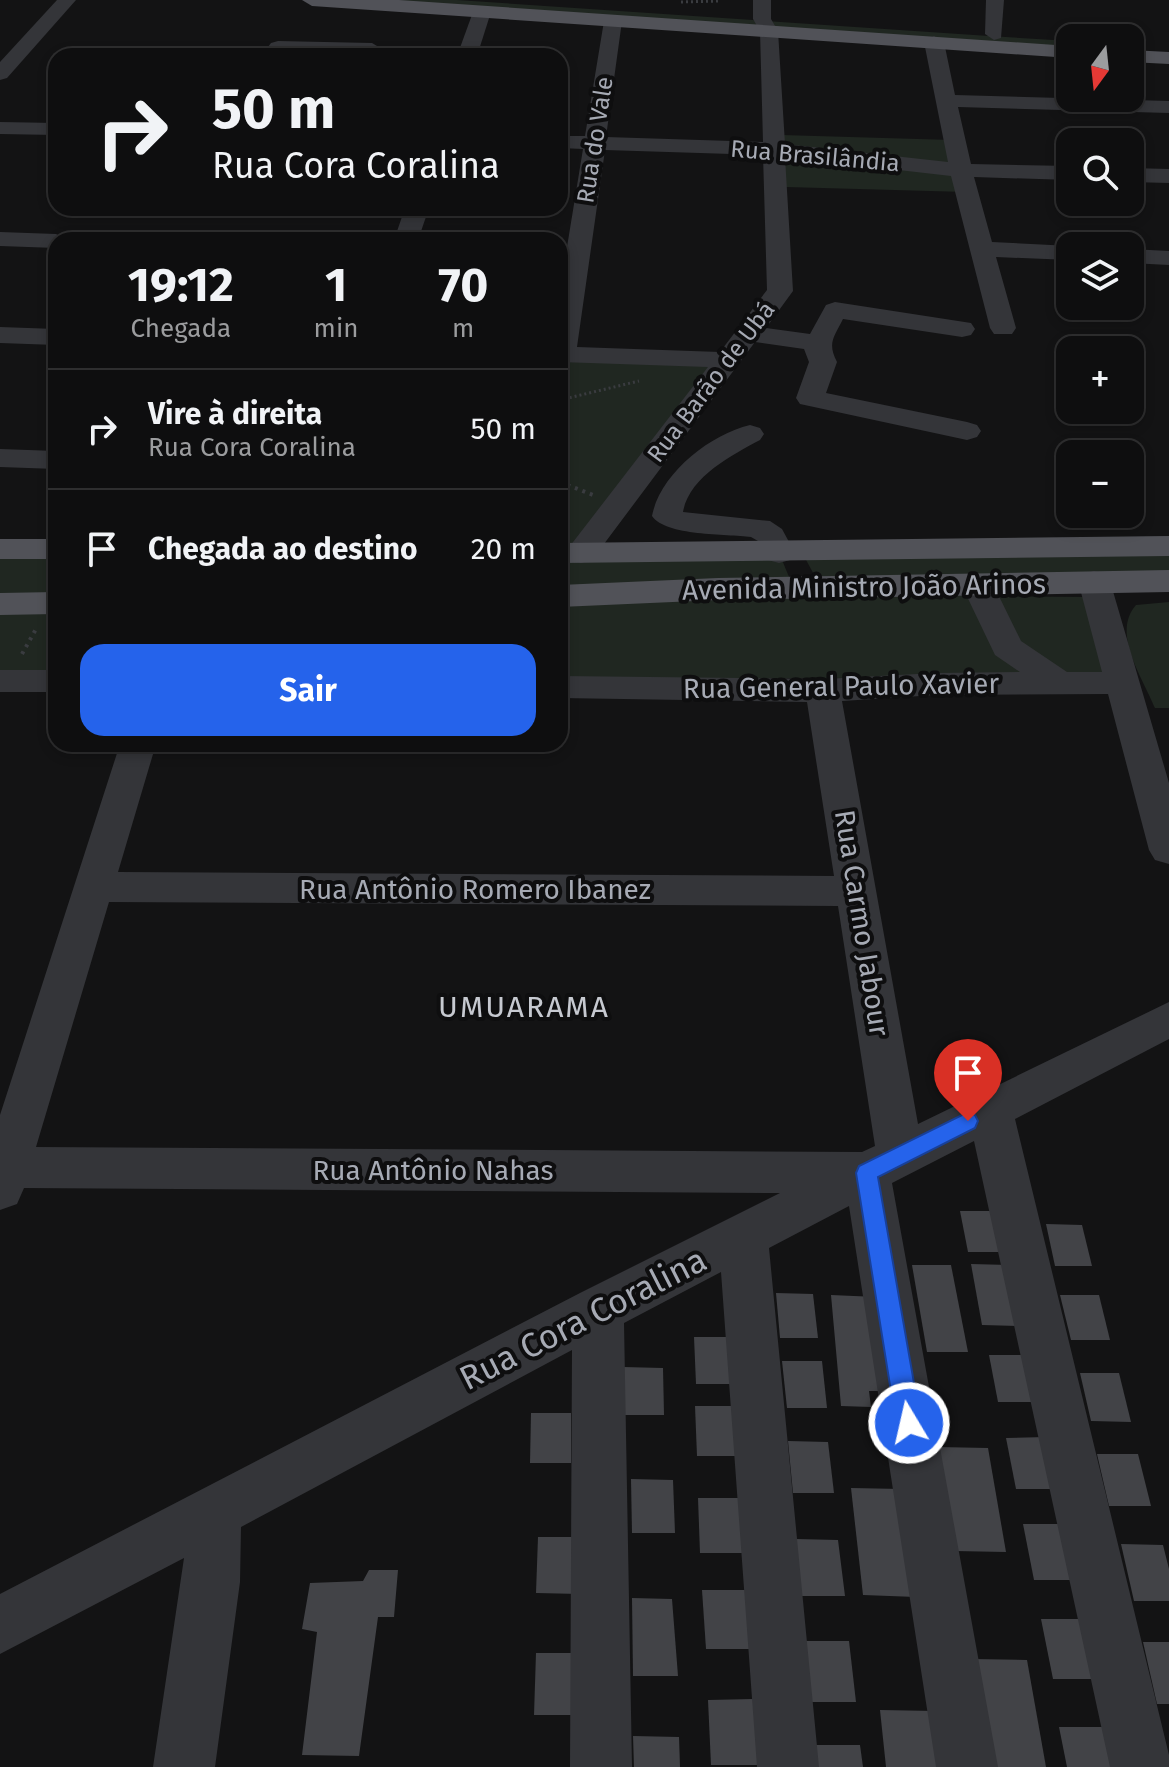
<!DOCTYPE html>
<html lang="pt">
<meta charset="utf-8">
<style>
body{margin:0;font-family:"Fira Sans",sans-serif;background:#1c1c1d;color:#f1f3f6;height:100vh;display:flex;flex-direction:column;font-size:30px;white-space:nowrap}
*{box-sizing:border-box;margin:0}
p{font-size:26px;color:#9b9c9e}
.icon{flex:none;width:44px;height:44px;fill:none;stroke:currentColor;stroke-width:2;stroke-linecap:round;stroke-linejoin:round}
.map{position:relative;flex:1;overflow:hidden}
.details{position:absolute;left:48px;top:232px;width:520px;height:520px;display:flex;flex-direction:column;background:#0e0e0f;border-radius:24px;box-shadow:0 4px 12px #0003,0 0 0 2px #2e2e2f}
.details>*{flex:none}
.hud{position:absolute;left:48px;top:48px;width:520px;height:168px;border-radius:24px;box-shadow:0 4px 12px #0003,0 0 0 2px #2e2e2f;background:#0e0e0f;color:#f1f3f6;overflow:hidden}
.needle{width:52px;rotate:195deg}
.buttons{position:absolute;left:1056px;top:24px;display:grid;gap:16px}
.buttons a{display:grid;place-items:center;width:88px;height:88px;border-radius:16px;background:#0e0e0f;box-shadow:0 4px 12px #0003,0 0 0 2px #2e2e2f;font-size:40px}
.pin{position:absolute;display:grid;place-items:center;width:68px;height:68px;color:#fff;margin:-82px -34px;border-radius:50% 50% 50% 0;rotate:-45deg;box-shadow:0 0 8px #0007}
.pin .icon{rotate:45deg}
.me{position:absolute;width:88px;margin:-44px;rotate:351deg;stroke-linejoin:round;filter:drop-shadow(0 0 6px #0008)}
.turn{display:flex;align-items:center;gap:28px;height:168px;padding:0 32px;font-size:36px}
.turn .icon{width:104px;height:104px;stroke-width:2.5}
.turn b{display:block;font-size:56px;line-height:68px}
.eta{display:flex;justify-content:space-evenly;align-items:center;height:136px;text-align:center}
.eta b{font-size:48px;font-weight:700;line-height:56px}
.action{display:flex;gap:16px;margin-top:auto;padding:16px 32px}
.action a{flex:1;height:92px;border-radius:24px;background:#2563eb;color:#fff;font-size:32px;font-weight:700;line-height:92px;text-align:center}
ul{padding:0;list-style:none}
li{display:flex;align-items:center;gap:24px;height:120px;padding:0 32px;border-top:2px solid #2e2e2f}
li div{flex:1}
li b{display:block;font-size:30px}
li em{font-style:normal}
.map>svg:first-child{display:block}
</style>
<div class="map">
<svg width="1169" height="1767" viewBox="0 0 1169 1767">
<rect width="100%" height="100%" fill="#131314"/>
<g fill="#202721">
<path d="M362 0H457L989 36 1070 41V48Z"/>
<path d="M782 135 952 140 966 192 786 187Z"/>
<path d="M560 354 730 360 581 553H560Z"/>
<path d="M1169 551V577L818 582 805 558Z"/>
<path d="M560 555 782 560 792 584 560 595Z"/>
<path d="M0 557 56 558V594H0Z"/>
<path d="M963 596 1089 597 1105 677 560 679V604L711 598Z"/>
<path d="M1169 602V708H1155C1143 678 1111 633 1136 605Z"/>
<path d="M0 613 56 614V672L0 671Z"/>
</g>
<g fill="#424347">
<path d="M960 1211H997L1006 1252H968Z"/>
<path d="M1046 1224 1082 1225 1092 1266H1055Z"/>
<path d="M971 1264 1009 1265 1021 1326 982 1325Z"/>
<path d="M912 1265H951L968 1352H927Z"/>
<path d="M776 1293 813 1294 818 1338H780Z"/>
<path d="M831 1295 877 1297 888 1391H869L871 1407 841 1406Z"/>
<path d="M1060 1295H1099L1110 1340H1071Z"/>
<path d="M694 1337H733L736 1384H696Z"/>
<path d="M989 1355H1028L1038 1402H998Z"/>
<path d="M782 1361H822L827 1408H787Z"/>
<path d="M623 1367 663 1368 664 1415H624Z"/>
<path d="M1080 1373H1119L1131 1422 1091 1421Z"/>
<path d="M695 1406H735L738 1456H697Z"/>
<path d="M531 1413H571V1463H530Z"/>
<path d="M1046 1437 1057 1489H1016L1006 1438Z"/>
<path d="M788 1441 828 1442 834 1493H793Z"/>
<path d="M938 1447 988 1448 1006 1552 954 1551Z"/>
<path d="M1097 1454H1138L1151 1506H1109Z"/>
<path d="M631 1479 673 1480 675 1533H632Z"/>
<path d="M851 1488 902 1489 916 1597 863 1595Z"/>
<path d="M698 1498H739L743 1553H700Z"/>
<path d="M1023 1524H1065L1076 1580H1034Z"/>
<path d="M538 1537H580V1594L536 1593Z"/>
<path d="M796 1539 838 1540 845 1596H801Z"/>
<path d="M1121 1544 1163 1545 1169 1569V1601H1134Z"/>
<path d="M369 1570H398L394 1617H378L359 1756 302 1755 317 1632 302 1629 310 1583 363 1581Z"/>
<path d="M702 1590H746L750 1649H706Z"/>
<path d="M632 1598 672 1599 678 1676H633Z"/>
<path d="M1041 1619H1085L1098 1679H1053Z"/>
<path d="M804 1641H849L856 1702H810Z"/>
<path d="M1143 1642H1169V1704H1157Z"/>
<path d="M536 1653H580V1715H534Z"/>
<path d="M972 1659 1027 1660 1046 1767H988Z"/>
<path d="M753 1699 758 1765H711L708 1700Z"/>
<path d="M880 1710 936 1711 943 1767H886Z"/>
<path d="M1059 1727H1106L1114 1767H1067Z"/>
<path d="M633 1736 679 1737 680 1767H634Z"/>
<path d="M814 1745H860L863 1767H816Z"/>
</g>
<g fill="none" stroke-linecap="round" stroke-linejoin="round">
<g stroke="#3a3c40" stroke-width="3" stroke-dasharray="2 3" stroke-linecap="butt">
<path d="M681 2 719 1"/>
<path d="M560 400 639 381"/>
</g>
<g stroke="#3a3c40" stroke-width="4" stroke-dasharray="3 5" stroke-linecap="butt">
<path d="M560 482 593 495"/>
<path d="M22 654 36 629"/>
</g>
<g fill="#343539" fill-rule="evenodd">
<path d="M57 0H76L7 78 0 80V62Z"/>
<path d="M753 0H771V19L778 31 785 144 948 162 924 42 934 36 944 42 955 95 1169 101V113L958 107 971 164 1070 166V180L974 177 992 242 1071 246 1070 260 996 257 1016 328 1012 334H994L990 328 951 176 785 157 793 291 766 328 810 334 826 305 835 302 971 323 975 329 971 335 962 337 843 319C834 337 827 343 837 362L826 393 967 422 977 425 981 431 977 437 967 440 800 404 796 398 809 362 804 349 755 342 592 560 581 563 570 560 565 553 570 546 708 367 560 362V290L583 149 560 148V136H585L604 21 613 15 622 21 606 137 763 142 760 31 753 19ZM605 150 763 155 767 290 720 352 577 347Z"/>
<path d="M986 0H1004L1001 38 994 40 985 34Z"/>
<path d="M482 7 491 12 477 56H457L473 12Z"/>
<path d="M278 41 372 43 382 49 372 55 271 51 268 47 271 43Z"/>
<path d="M0 122 56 123V135L0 134Z"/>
<path d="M1130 168 1169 169V183L1130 182Z"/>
<path d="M405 208H429L418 240H394Z"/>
<path d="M0 232 56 234 67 240H56V248L0 246Z"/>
<path d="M1130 249 1169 251V265L1130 263Z"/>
<path d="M0 327 56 329V345L0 343Z"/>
<path d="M750 425 760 428 764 434 760 440C732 455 689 477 683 512L770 521 782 529 795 553 790 560 779 563 768 560 758 541 751 537C727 534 665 536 652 516 660 474 709 435 750 425Z"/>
<path d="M0 449 56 451V469L0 467Z"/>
<path d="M1094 571 1105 574 1110 581 1169 783V864L1155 860 1149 850 1108 694 936 695 842 701 918 1124 1169 1002V1039L1015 1119 1169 1755V1767H1110L974 1141 892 1183 998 1767H936L849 1206 769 1248 819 1767H757L721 1272 624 1323 632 1767H570L572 1350 241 1527 240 1582 215 1767H153L184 1558 0 1654V1594L580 1293 780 1193 24 1188 17 1204 0 1210V1115L120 744H156L118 872 834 876 807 702 560 698V676L823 679 936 673 1020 672 995 655 961 584 965 577 977 574 989 577 993 584 1021 641 1067 672H1102L1078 581 1083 574ZM109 902 838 906 875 1146 862 1152 36 1147Z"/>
<rect x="0" y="670" width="56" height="22"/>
</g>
<g fill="#515258" fill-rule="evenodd">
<path d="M302 0H399L1070 46V58L312 6Z"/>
<path d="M1130 50 1169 52V64L1130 62Z"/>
<path d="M1169 536V556L560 563V543Z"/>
<rect x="0" y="539" width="56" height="20"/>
<path d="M1169 570V592L718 600 560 607V585L718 578Z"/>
<path d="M56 592V614L0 615V593Z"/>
</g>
</g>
<path fill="#2563eb" stroke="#184099" stroke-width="2" d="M968 1112 975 1115 978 1121 975 1128 878 1177 921 1423 917 1431 909 1435 900 1431 896 1423 856 1173 859 1166Z"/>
<g text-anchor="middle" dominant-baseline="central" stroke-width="8" stroke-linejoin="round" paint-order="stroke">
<g font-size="24" fill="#a6aab4" stroke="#0e0e0f">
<text transform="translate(595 140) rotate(-81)">Rua do Vale</text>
<text transform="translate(815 156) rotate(5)">Rua Brasilândia</text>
<text transform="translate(711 382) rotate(-53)">Rua Barão de Ubá</text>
</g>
<g font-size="28" fill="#a6aab4" stroke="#0e0e0f">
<text transform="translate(864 587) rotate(-1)">Avenida Ministro João Arinos</text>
<text transform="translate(841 686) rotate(-1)">Rua General Paulo Xavier</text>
<text x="475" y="889">Rua Antônio Romero Ibanez</text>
<text transform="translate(862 923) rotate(81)">Rua Carmo Jabour</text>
<text x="433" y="1170">Rua Antônio Nahas</text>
</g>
<g font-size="30" letter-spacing="2" fill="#c6c9d0" stroke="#0e0e0f">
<text x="524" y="1007">UMUARAMA</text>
</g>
<g font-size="34" fill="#a6aab4" stroke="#0e0e0f">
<text transform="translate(583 1319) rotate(-27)">Rua Cora Coralina</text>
</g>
</g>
</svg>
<div class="buttons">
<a><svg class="needle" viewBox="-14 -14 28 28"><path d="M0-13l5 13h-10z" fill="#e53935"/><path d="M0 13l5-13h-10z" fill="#9b9c9e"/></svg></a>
<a><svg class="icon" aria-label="search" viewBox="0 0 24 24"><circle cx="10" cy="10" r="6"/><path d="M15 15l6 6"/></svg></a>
<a><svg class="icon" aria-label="layers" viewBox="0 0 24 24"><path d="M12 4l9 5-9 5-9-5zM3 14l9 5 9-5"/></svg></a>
<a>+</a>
<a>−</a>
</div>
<div class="pin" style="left:968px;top:1121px;background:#d93025"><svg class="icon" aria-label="arrive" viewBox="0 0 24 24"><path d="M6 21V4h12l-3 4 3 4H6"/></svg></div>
<svg class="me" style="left:909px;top:1423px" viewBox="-20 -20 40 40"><circle r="17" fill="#2563eb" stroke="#fff" stroke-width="3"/><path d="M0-11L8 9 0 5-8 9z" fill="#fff"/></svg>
<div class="hud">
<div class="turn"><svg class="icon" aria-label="right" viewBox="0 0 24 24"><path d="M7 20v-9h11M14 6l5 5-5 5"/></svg><div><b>50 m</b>Rua Cora Coralina</div></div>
</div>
<section class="details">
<div class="eta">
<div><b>19:12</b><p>Chegada</p></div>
<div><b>1</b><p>min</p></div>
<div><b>70</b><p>m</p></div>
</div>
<ul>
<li><svg class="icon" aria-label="right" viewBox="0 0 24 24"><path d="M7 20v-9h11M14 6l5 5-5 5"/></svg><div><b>Vire à direita</b><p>Rua Cora Coralina</p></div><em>50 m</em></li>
<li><svg class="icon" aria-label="arrive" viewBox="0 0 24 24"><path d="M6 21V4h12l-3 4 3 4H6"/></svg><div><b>Chegada ao destino</b></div><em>20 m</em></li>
</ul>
<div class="action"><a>Sair</a></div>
</section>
</div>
